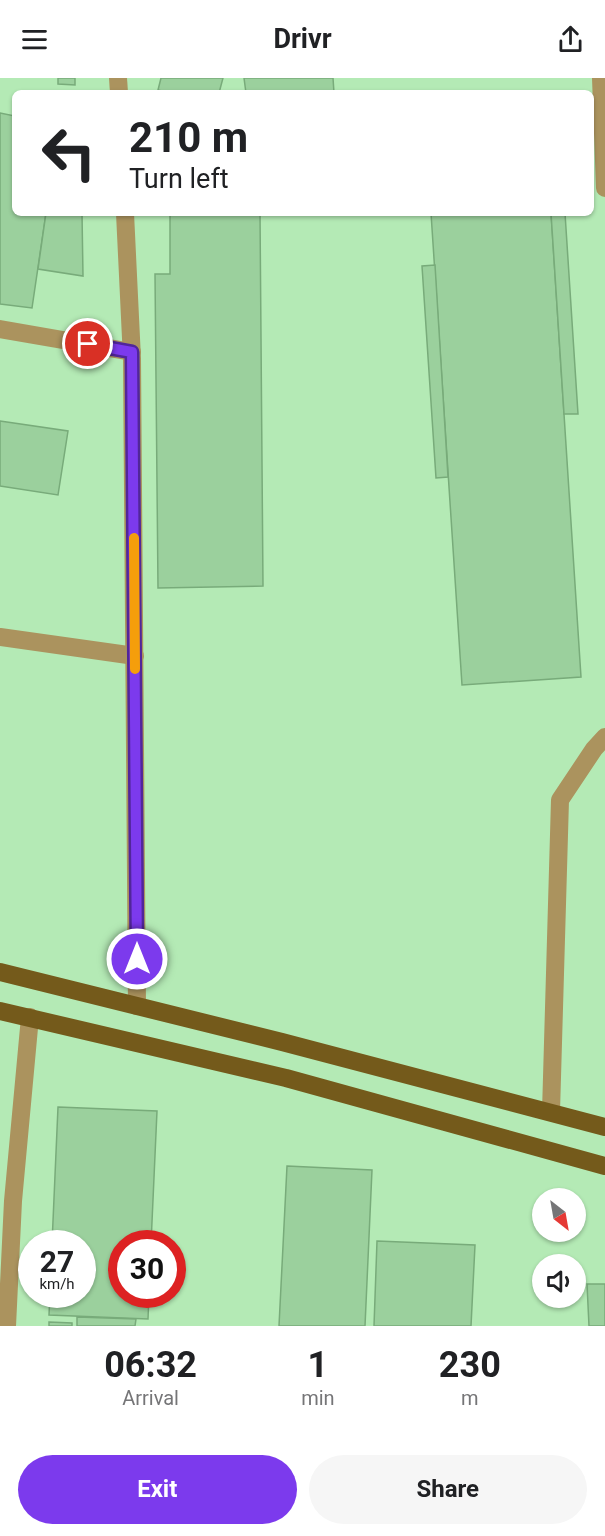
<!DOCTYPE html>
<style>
body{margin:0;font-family:Roboto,sans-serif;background:#f6f6f6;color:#202124;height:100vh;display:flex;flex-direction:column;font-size:22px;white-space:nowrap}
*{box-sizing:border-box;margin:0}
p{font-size:20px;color:#757577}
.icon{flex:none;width:33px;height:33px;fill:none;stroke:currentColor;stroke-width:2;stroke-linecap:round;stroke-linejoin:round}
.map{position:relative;height:1248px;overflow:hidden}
.drawer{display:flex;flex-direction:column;background:#fff;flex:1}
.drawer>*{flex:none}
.guide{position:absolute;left:12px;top:12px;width:582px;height:126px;border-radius:9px;box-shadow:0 2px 4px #0004;background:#fff;color:#202124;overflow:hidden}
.needle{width:39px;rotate:149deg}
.fabs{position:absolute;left:532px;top:1110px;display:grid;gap:12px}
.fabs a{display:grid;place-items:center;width:54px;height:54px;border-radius:50%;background:#fff;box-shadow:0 2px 4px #0004;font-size:30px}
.speed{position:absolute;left:18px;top:1152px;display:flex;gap:12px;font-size:30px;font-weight:700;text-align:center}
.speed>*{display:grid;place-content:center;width:78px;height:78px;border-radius:50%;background:#fff;box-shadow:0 2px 4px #0004;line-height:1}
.speed small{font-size:15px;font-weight:400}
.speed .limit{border:9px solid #d22;background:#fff;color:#111}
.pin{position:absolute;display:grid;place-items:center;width:51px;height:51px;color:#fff;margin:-26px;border:3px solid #fff;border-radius:50%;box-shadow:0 2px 6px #0007}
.me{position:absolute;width:66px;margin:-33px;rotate:0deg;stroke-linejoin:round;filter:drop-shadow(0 0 4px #0008)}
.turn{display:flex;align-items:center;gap:21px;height:126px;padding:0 18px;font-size:27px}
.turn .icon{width:78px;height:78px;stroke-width:2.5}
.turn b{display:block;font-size:42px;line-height:51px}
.eta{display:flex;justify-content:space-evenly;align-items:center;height:102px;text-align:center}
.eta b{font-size:36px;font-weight:700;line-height:42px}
.primary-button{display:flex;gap:12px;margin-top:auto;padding:12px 18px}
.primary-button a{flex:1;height:69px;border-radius:36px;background:#7c3aed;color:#fff;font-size:24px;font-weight:700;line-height:69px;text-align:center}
.primary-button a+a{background:#f6f6f6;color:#202124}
header{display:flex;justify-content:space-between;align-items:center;height:78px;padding:0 18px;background:#fff;font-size:27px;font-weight:700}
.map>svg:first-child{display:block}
</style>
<header><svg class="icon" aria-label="menu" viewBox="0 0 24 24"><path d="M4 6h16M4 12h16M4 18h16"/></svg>Drivr<svg class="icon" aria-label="share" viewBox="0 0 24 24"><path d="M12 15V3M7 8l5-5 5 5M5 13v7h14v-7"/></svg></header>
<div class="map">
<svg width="605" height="1248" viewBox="0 0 605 1248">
<rect width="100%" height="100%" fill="#b4eab5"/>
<g fill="#9bd09d" stroke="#78ab7a" stroke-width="1.5">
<path d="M58 0H75V7L58 6Z"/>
<path d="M161 0H223L219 15H169L158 12Z"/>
<path d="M244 0H333L334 15H246Z"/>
<path d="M0 35 15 38V135H46L32 230 0 226Z"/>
<path d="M46 135H82L83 198 38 191Z"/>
<path d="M170 135H260L263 508 158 510 155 196H170Z"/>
<path d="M431 135H551L581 599 462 607Z"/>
<path d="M551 135H565L578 336H564Z"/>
<path d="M435 187 448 399 436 400 422 188Z"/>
<path d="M0 343 68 353 58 417 0 408Z"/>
<path d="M58 1029 157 1033 151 1166H122V1216H149L148 1241 49 1237 50 1216H82V1166H52Z"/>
<path d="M287 1088 372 1092 365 1248H279Z"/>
<path d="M377 1163 475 1167 471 1248H374Z"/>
<path d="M587 1206H605V1248H589Z"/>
<path d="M77 1239 136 1241 135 1248H77Z"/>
<path d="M49 1244 72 1245V1248H49Z"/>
</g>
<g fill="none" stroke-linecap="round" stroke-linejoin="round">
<g stroke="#ab935e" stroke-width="18">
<path d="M118 0 119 15"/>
<path d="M601 0 605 110"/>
<path d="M125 135 132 281 137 928"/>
<path d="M0 251 132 274"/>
<path d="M0 559 135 578"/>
<path d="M551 1034 560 722 594 671 605 659"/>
<path d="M7 1248 13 1123 30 939"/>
</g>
<g stroke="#745a1b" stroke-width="18">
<path d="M0 894 282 964 605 1049"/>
<path d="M0 933 286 1000 605 1088"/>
</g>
</g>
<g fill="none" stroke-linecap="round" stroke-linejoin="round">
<g stroke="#51269a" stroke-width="15">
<path id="route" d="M88 266 132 274 137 881"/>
</g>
<use href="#route" stroke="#7c3aed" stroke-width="10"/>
<path stroke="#f59e0b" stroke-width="10" d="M134 460 135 591"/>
</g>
</svg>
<div class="fabs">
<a><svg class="needle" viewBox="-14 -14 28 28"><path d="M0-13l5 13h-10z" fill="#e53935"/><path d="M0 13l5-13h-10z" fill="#757577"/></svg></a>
<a><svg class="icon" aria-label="sound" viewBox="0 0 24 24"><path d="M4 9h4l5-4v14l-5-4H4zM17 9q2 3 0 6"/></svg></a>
</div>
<div class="speed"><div>27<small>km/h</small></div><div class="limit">30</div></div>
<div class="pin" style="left:88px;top:266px;background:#d93025"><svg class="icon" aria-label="arrive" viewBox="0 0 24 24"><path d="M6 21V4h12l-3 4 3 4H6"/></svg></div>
<svg class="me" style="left:137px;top:881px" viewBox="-20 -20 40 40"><circle r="17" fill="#7c3aed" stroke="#fff" stroke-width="3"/><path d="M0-11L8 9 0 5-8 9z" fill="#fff"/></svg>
<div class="guide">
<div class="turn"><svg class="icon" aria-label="left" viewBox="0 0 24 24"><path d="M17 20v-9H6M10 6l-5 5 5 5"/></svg><div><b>210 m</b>Turn left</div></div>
</div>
</div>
<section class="drawer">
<div class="eta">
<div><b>06:32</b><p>Arrival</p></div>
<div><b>1</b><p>min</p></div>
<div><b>230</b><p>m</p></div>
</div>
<div class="primary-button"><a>Exit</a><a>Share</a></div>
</section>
